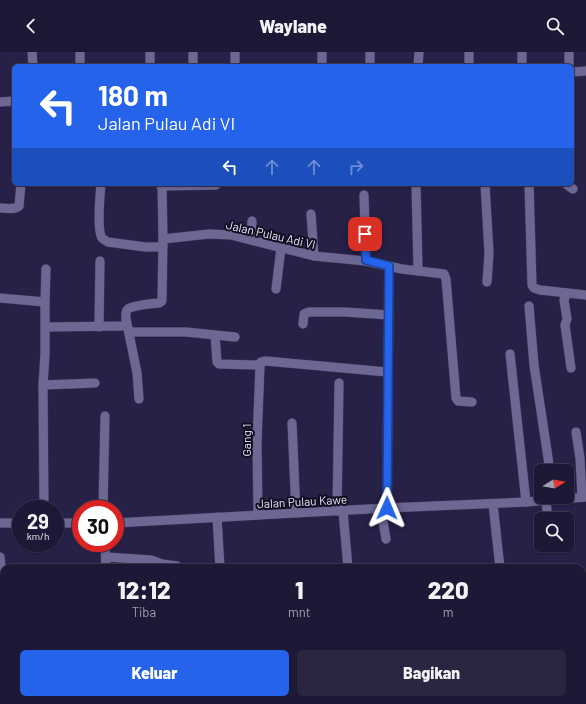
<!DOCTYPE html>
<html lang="id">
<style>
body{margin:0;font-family:Barlow,sans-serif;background:#2a2541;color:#f1f3f6;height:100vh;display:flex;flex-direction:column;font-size:15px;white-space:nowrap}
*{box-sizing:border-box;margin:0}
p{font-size:13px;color:#a0a0ad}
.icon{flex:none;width:22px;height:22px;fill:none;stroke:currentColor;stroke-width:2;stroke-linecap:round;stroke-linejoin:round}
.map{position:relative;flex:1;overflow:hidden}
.drawer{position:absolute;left:0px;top:512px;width:586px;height:140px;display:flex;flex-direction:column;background:#1d1835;border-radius:12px 12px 0 0;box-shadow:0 1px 3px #0004,0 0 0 1px #3b3750}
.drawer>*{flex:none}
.guide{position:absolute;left:12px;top:12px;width:562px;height:122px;border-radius:6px;box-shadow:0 1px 3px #0004,0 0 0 1px #3b3750;background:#2563eb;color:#fff;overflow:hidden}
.needle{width:26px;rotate:79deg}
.fabs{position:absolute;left:534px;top:412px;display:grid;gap:8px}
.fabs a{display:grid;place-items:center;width:40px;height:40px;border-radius:6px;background:#1d1835;box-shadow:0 1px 3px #0004,0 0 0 1px #3b3750;font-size:20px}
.speed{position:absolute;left:12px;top:448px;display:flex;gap:8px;font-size:20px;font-weight:700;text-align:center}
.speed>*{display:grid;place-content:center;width:52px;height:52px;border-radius:50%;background:#1d1835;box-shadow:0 1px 3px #0004,0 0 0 1px #3b3750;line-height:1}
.speed small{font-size:10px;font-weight:400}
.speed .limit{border:6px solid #d22;background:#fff;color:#111}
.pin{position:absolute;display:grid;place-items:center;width:34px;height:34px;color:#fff;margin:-17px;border-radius:8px;box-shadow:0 2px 6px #0006}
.me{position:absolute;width:44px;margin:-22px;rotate:1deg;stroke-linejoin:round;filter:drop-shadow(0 0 3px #0008)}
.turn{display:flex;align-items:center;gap:14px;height:84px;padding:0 20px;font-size:18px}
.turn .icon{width:52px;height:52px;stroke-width:2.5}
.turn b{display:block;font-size:28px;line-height:34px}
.lanes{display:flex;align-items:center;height:38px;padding:0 20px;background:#0003;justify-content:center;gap:20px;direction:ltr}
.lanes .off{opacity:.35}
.eta{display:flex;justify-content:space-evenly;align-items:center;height:68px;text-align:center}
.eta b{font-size:24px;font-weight:800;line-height:28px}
.cta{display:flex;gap:8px;margin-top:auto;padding:8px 20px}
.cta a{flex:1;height:46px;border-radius:6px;background:#2563eb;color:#fff;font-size:16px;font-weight:800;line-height:46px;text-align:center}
.cta a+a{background:#2a2541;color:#f1f3f6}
header{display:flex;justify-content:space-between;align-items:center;height:52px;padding:0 20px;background:#1d1835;font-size:18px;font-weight:800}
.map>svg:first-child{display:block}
</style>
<header><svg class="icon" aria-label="back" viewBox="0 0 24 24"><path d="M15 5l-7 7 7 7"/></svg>Waylane<svg class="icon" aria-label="search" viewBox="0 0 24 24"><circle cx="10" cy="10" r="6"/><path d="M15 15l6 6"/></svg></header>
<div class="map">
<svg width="586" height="652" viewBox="0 0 586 652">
<rect width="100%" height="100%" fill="#272047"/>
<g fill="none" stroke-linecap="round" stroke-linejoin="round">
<g stroke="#40395a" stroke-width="10">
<g id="minor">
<path d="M32 0 33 14"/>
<path d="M80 0V14"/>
<path d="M235 0V14"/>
<path d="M322 0V14"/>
<path d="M522 0V14"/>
<path d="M150 14V0"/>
<path d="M193 14V0"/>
<path d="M370 14V0"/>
<path d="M418 14 419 0"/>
<path d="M469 14V0"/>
<path d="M569 14V0"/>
<path d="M572 20 586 19"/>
<path d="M0 50 14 49"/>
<path d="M101 132C100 144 97 173 101 184 102 187 106 189 108 190L145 195H163"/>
<path d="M416 132 418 219"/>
<path d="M485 132 489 201 487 230"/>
<path d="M529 132 532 233 534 236 540 238 586 243"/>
<path d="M566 132 573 137"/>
<path d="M161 134 216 133"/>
<path d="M364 143 366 209"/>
<path d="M0 156C6 156 15 158 19 154L21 132"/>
<path d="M311 162 314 204"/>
<path d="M163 187 209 182 231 183 314 204 366 209 402 217 444 222 446 227 456 346 458 349 472 350"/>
<path d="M251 188 252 169"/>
<path d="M276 237 281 196"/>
<path d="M567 241 564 248 567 267 565 273 571 316"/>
<path d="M0 246 45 250"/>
<path d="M529 254 534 313 550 419"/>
<path d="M303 272 304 262 309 260H345L389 263"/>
<path d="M46 275 127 274"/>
<path d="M99 275 100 209"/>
<path d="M130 280H186L235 285"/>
<path d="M215 283 217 310 219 312 260 313 261 310 266 309 387 320"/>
<path d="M510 302 526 450"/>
<path d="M43 333 95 331"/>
<path d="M139 347 137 321 126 267C126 263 125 259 128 257 134 253 151 252 159 251L162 249 163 187 162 132"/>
<path d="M292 371 296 461"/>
<path d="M576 380 580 406 582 445"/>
<path d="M546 449 548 467"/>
<path d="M493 452 500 516"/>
<path d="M387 456 389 214"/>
<path d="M44 457 43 333 45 302V250L46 217"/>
<path d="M103 457 105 364"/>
<path d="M381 457 386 487"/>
<path d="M337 459 339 331"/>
<path d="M343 459 348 516"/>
<path d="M258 463 257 390 260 313"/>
<path d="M217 465 220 516"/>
<path d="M0 471H21"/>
<path d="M55 471H81"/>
<path d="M115 471 387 456 526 450 586 445"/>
<path d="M105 491 106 516"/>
<path d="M0 505 2 526"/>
<path d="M106 505 151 508 162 512 177 514"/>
<path d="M108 648V652"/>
<path d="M330 648V652"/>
<path d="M364 648 372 652"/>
<path d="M506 648V652"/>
</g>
</g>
<use href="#minor" stroke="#6d6794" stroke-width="9"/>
</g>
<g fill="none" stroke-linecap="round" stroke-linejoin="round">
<g stroke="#184099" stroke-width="10">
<path id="route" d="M365 182 366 208 389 214 387 456"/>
</g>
<use href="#route" stroke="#2563eb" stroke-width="7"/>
</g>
<g text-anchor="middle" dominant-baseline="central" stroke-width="4" stroke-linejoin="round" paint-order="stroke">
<g font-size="12" fill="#e7e5ff" stroke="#100e1f">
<text transform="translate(271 182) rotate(13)">Jalan Pulau Adi VI</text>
<text transform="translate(246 388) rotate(-90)">Gang 1</text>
<text transform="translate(302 449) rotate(-3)">Jalan Pulau Kawe</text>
</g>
</g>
</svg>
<div class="fabs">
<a><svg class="needle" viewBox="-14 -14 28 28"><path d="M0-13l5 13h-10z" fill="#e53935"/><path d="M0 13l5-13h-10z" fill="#a0a0ad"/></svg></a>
<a><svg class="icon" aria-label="search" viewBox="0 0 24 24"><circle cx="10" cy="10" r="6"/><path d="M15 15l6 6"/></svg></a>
</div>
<div class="speed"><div>29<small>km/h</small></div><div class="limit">30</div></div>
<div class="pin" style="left:365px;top:182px;background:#d93025"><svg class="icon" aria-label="arrive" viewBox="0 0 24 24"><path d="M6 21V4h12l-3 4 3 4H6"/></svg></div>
<svg class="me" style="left:387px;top:456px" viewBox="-20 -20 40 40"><path d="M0-17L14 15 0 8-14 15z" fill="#2563eb" stroke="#fff" stroke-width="4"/></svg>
<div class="guide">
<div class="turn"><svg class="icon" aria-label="left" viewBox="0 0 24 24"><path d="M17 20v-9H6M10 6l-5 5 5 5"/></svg><div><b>180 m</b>Jalan Pulau Adi VI</div></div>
<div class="lanes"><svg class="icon" aria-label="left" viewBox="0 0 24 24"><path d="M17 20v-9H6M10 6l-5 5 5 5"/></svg><svg class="icon off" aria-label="ahead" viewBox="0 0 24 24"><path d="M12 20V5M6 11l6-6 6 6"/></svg><svg class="icon off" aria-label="ahead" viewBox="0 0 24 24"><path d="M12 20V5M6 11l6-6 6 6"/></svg><svg class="icon off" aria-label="right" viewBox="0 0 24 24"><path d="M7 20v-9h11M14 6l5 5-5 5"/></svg></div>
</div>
<section class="drawer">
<div class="eta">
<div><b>12:12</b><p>Tiba</p></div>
<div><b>1</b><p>mnt</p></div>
<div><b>220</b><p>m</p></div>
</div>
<div class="cta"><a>Keluar</a><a>Bagikan</a></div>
</section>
</div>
